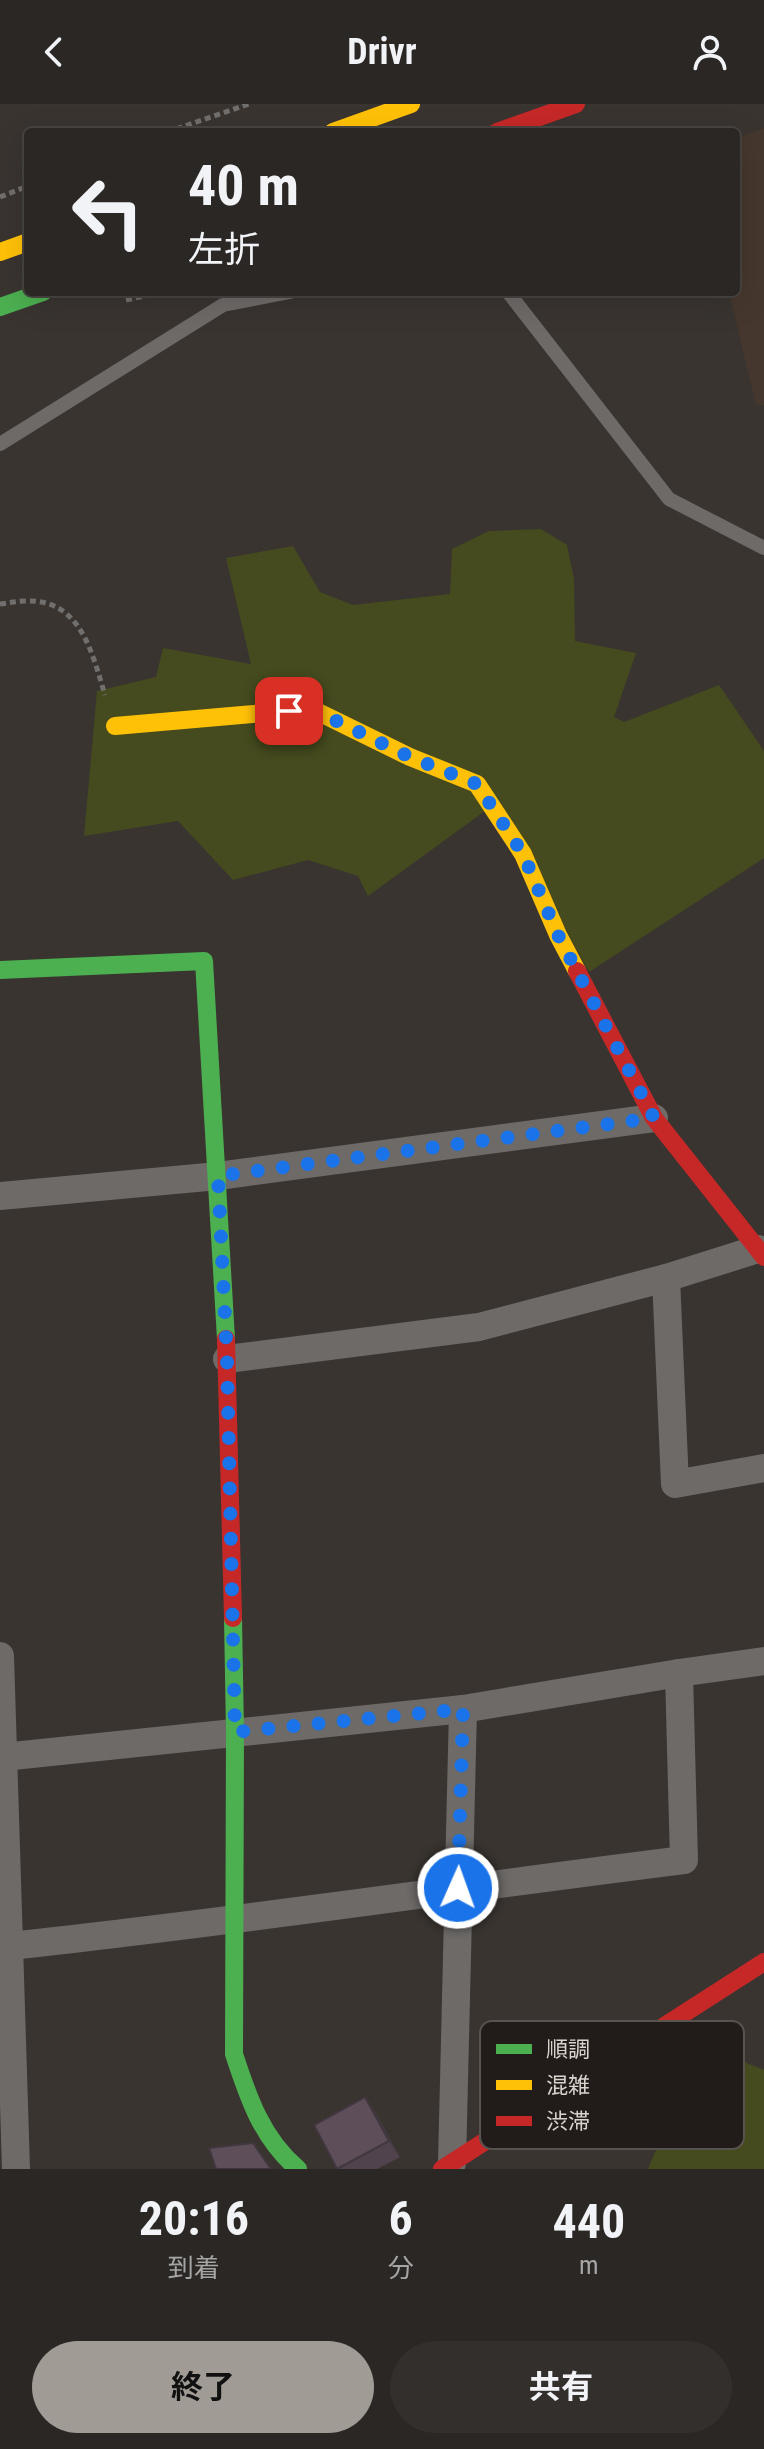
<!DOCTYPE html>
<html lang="ja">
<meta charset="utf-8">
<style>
body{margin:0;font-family:"Roboto Condensed","Noto Sans JP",sans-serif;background:#332f2c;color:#f1f3f6;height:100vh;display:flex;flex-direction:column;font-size:30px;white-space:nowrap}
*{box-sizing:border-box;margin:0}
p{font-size:26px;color:#a6a5a6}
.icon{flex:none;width:44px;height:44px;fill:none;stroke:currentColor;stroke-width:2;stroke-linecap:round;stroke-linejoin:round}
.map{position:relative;height:2065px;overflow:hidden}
.panel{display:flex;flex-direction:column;background:#2b2724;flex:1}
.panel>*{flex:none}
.guide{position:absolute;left:24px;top:24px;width:716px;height:168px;border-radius:8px;box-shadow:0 8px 32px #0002,0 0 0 2px #474441;background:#2b2724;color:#f1f3f6;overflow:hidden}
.pin{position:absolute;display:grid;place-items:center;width:68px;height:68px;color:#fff;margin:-34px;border-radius:16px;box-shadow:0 4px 12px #0006}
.me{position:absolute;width:88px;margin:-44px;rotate:2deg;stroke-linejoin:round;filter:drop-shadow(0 0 6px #0008)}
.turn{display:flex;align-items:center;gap:28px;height:168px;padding:0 32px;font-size:36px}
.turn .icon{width:104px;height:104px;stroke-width:2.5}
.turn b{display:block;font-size:56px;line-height:68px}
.eta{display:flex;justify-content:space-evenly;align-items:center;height:136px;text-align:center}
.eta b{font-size:48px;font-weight:700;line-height:56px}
.action{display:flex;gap:16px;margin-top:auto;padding:16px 32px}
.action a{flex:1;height:92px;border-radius:48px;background:#a19b96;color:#111;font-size:32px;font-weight:700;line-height:92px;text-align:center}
.action a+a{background:#332f2c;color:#f1f3f6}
header{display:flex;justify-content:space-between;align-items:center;height:104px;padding:0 32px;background:#2b2724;font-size:36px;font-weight:700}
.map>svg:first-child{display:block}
</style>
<header><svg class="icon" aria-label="back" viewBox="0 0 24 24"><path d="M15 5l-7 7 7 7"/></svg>Drivr<svg class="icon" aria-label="person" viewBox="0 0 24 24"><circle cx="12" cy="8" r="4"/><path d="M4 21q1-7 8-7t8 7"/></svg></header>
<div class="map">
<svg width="764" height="2065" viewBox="0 0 764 2065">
<rect width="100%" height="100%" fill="#393430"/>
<path fill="#45372d" d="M764 24V301H756L729 188H736V34Z"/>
<g fill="#454b1e">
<path d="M541 425 567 441 574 475 575 537 636 549 614 613 624 618 719 581 764 647V754L589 868 496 699 368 792 358 772 308 756 233 776 178 717 84 732 97 587 156 573 163 544 251 560 226 454 293 442 320 488 353 501 450 490 452 445 489 427Z"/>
<path d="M700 1940 764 1966V2065H648Z"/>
</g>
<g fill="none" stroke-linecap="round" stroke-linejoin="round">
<g stroke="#716f6d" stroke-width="5" stroke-dasharray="6 4" stroke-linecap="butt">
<path d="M167 28 249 0"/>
<path d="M0 93 28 82"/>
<path d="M126 196 163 188"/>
<path d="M0 500C9 499 17 497 26 497 81 495 92 549 105 591"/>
</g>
<g stroke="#6d6a68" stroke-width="14">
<path d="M508 188 669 395 764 444"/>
<path d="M0 340 223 201 290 188"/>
</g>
<g stroke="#6d6a68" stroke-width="28">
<path d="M0 1092 218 1072 654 1014"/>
<path d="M666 1174 675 1380 764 1364"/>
<path d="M227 1255 479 1223 666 1174 758 1145"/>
<path d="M0 1552 16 2065"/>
<path d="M3 1653 463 1605 679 1569 764 1557"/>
<path d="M9 1842C235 1818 459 1784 684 1756L679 1569"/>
<path d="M452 2059 463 1605"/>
</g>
<g stroke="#4caf50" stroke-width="18">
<path d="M0 203 43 188"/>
<path d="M0 866 204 857 226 1235"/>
<path d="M233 1514 235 1628 234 1950C248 1993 262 2035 298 2065"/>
</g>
<g stroke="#ffc107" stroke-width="18">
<path d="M333 28 411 0"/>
<path d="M0 148 28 138"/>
<path d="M115 622 312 605 410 653 477 680 523 750 558 831 577 867"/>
</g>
<g stroke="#c62828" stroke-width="18">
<path d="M497 28 576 0"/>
<path d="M577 867 654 1014 764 1153"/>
<path d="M226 1235 233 1514"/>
<path d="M442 2065 764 1858"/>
</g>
</g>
<path fill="#50434d" d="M365 1993 376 2009 400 2053 377 2065H337Z"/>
<path fill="#41373e" d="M365 1993 376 2009 400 2053 389 2037Z"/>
<g fill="#5d4e59" stroke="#41373e" stroke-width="2">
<path d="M365 1993 389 2037 337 2065 314 2021Z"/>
<path d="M253 2039 271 2065H216L209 2044Z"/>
</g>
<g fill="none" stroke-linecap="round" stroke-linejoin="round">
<path stroke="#1a73e8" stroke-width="14" stroke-dasharray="0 25.2" d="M289 607 312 605 410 653 477 680 523 750 558 831 654 1014 218 1072 227 1255 235 1628 463 1605 458 1784"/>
</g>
<rect x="480" y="1917" width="264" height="128" rx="12" fill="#211c19" stroke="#58534f" stroke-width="2"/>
<rect x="496" y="1940" width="36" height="10" fill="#4caf50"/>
<rect x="496" y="1976" width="36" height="10" fill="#ffc107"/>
<rect x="496" y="2012" width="36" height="10" fill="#c62828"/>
<g font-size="22" fill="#d9d2cd">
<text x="546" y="1953">順調</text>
<text x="546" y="1989">混雑</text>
<text x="546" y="2025">渋滞</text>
</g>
</svg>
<div class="pin" style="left:289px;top:607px;background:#d93025"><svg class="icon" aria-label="arrive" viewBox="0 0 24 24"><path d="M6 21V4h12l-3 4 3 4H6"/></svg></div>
<svg class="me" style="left:458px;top:1784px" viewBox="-20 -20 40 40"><circle r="17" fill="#1a73e8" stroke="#fff" stroke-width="3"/><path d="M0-11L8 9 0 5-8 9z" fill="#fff"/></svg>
<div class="guide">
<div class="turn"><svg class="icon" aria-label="left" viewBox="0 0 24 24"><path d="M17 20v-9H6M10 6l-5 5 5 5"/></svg><div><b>40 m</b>左折</div></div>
</div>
</div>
<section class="panel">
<div class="eta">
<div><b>20:16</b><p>到着</p></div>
<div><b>6</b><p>分</p></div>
<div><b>440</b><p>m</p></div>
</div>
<div class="action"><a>終了</a><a>共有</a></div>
</section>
